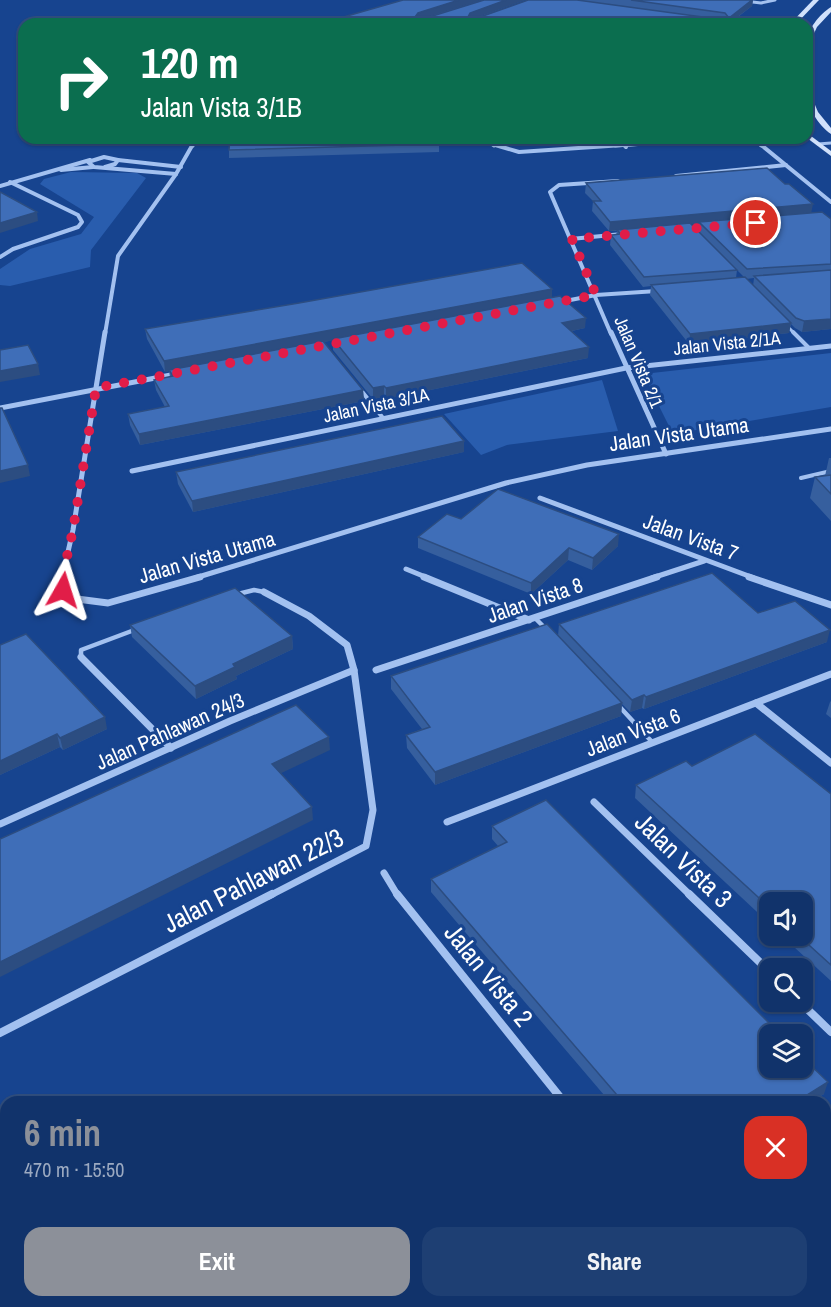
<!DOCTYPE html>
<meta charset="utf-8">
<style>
body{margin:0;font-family:"Archivo Narrow",sans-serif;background:#1e3f73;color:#f1f3f6;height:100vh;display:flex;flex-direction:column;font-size:22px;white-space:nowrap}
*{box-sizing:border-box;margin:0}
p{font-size:20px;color:#9caac1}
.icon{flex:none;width:33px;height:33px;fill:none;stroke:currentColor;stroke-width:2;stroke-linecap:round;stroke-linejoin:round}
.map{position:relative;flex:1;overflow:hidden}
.side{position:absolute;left:0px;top:1096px;width:831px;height:212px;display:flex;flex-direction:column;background:#11336b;border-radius:18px 18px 0 0;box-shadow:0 2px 4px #0004,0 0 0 2px #304e7e}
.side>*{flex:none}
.banner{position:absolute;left:18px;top:18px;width:795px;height:126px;border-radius:18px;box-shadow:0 2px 4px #0004,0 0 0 2px #304e7e;background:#0b6e4f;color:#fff;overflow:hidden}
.tools{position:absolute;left:759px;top:892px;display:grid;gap:12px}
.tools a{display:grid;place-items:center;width:54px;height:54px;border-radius:12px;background:#11336b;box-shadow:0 2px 4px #0004,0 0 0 2px #304e7e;font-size:30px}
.pin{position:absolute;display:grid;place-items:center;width:51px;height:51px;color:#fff;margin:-26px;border:3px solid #fff;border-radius:50%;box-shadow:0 2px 6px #0007}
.me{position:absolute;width:66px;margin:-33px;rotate:6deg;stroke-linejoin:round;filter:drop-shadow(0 0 4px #0008)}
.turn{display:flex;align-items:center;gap:21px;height:126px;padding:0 24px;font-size:27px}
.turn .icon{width:78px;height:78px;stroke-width:2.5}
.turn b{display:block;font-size:42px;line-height:51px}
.round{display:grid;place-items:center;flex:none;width:63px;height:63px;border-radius:18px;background:#1e3f73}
.overview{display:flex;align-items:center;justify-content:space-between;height:102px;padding:0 24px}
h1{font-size:36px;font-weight:700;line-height:45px;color:#8c9099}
.primary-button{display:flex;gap:12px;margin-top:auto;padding:12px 24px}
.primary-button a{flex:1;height:69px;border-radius:18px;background:#8c9099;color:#fff;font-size:24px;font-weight:700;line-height:69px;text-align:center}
.primary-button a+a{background:#1e3f73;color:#f1f3f6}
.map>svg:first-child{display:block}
</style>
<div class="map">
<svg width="831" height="1307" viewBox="0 0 831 1307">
<rect width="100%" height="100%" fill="#17448f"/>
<g fill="#295dae">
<path d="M71 172 137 173 146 178 91 250 90 267 10 286 0 285V269L30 249 81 234 94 217 40 184 44 179Z"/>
<path d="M831 353V407L673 434 643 374Z"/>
<path d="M602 380 618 431 507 445 481 455 444 414Z"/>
</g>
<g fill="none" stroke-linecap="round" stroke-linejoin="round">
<path fill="#95bbf2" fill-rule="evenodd" d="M831 1293V1306L814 1307 817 1302H825V1296Z"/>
<path stroke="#a3c1f0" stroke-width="3" d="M785 324 795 334"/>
<g stroke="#a3c1f0" stroke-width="4">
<path d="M793 332 809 348"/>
<path d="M360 389 383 418"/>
<path d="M801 478 831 471"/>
</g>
<g stroke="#a3c1f0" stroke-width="4.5">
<path d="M238 594 254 590 264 592"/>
<path d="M535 618 546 629"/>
<path d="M81 657V650L137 629"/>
<path d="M618 705 653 743"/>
</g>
<g stroke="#a3c1f0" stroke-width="3">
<path d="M736 0 761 3 775 0"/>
<path d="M484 138 494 146"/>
<path d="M618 138 625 146"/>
<path d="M752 138 761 146"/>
<path d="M196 142 237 141"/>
<path d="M818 144 831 143"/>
<path d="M193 146 197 138"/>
<path d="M615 146 730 138"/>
</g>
<g stroke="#a3c1f0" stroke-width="4">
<path d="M492 144 519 152 638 144"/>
<path d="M623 144 626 147"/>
<path d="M760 144 831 202"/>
<path d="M118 160 181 167"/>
<path d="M105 167 115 164 118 160 104 157 88 162 94 167 176 174"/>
<path d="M61 170 93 167"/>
<path d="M676 176 786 165"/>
<path d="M0 186 90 160"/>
<path d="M571 239 622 234"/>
<path d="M0 257 13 249 78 227 82 222 78 215 10 182"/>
<path d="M560 302 596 295 657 291"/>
<path d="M105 334 118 256 176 174 193 144"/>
<path d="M611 334 550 192 559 185 618 181"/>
</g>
<g stroke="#a3c1f0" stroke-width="5">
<path d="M611 332 666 454"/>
<path d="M0 408 176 374"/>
<path d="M132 471 626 368 831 346"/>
<path d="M540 498 754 578"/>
<path d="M406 569 428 578"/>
<path d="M62 578 73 530 105 332"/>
<path d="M195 578 506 483 587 465 831 429"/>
<path d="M652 578 704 561"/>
</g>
<g stroke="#a3c1f0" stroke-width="7">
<path d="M62 577 63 590 77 599 108 603 200 577"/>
<path d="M424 577 529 620"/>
<path d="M749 577 831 605"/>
<path d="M264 592 309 616 347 645 354 670 373 810 366 846 269 896"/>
<path d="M81 657 171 748"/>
<path d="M376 670 657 577"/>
<path d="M756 703 831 763"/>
<path d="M594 802 691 896"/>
<path d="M447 822 831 674"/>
<path d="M0 824 230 721 354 670"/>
<path d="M384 873 398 896"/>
</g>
<g stroke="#a3c1f0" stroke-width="8">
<path d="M397 894 564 1102"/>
<path d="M689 894 770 972"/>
<path d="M800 1002 831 1032"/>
<path d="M0 1033 272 894"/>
<path d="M825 1170 831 1166"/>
<path d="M0 1197H6"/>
<path d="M336 1302 346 1307"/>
<path d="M616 1307 623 1302"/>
</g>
<g fill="#d1e1fb" fill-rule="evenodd">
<path d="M813 0H819L796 24H790Z"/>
<path d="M831 7V12L817 27 810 42 807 44C807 29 819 15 831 7Z"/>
<path d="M807 91 810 93 818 112 831 128V134C818 125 807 107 807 91Z"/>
<path d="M807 133 831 151V156L807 138Z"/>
</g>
</g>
<g fill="#365f9e" fill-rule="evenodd">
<path d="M482 0 419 20 484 0H525L471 20 579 0H753L752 6 729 24H727L725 21 724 24H319Z"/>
<path d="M439 144V152L229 158V150Z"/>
<path d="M586 183 811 213 831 219V329L802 332 795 328 791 324 789 333 689 344 650 295 651 286 643 287 610 245 611 235H616L617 231H609L592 211 593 201 585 193ZM691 224H699L698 232ZM737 270 744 277 736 278ZM754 278 753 286 746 279Z"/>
<path d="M552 298 585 328 572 331 588 358 386 399 384 397 373 399 333 350V340L324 342 363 390 364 401 140 445 130 425 128 414 165 407 156 390 154 380 170 377 169 371 165 372 147 339 145 329Z"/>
<path d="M464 452 193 512 178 484 176 472Z"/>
<path d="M829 458H831V521L810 498 815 477 825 476Z"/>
<path d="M461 519 618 546 592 570 568 560 531 594 418 548V537Z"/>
<path d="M758 613 827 642 644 709 642 708 630 712 622 704 621 716 435 785 407 748 406 735 422 729 391 689V676L558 636 559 624Z"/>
<path d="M130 625 292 636 293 649 236 676 237 679 196 699 132 637Z"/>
<path d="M0 645 107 729 63 750 60 747 0 775Z"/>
<path d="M831 701V718L826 714 830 702Z"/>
<path d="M692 766 831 794V981L782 936H802L770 903V924L635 798 636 785Z"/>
<path d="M492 826 824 1094 811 1102H610L431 892V879L498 846 492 839Z"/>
<path d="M585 1302H598L591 1307H589Z"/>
</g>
<g fill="#2c4d81">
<path d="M459 0H482L418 20 415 17 418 13Z"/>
<path d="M506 0H525L470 20 468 17 470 13Z"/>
<path d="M752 0H753L752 6 728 24 729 18Z"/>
<path d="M508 138H538L508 140Z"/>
<path d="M554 138H582L554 140Z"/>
<path d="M813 204 811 214 699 222V224L609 231 610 222Z"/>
<path d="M37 212 38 221 0 233V223Z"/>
<path d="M552 289V299L165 372 164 361Z"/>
<path d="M586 318 585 328 562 333V323Z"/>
<path d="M831 319V329L802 332 804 321Z"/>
<path d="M791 323 789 333 689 344 690 334Z"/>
<path d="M589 347 588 358 386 399V388Z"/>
<path d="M38 364 40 375 0 382V371Z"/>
<path d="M384 386V397L373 399V388Z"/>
<path d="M363 390 364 401 140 445 139 434Z"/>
<path d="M464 441V452L193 512 192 501Z"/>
<path d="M28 465 30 476 0 483V471Z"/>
<path d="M619 534 618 546 592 570 593 558Z"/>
<path d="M569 548 568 560 531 594V583Z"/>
<path d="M830 630 827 642 644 709 646 697Z"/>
<path d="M292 636 293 649 236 676 237 679 196 699 195 686 233 664Z"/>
<path d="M644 695 642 708 630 712 632 700Z"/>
<path d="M622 703 621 716 435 785V772Z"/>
<path d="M105 717 107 729 63 750 60 738Z"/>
<path d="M57 734 60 747 0 775V761Z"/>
<path d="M329 737 330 750 273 777 272 764Z"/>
<path d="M312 807 313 820 0 977V962Z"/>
<path d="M828 1082 824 1094 811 1102H796Z"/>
<path d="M590 1302H598L589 1307Z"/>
</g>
<g fill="#3f6eb8" stroke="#2c4d81" stroke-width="1.5">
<path d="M403 0H459L418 13 415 17 420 20 484 0H506L470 13 468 17 472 20 528 0H577L725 20 720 24H319Z"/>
<path d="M631 0H752L729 18 725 13Z"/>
<path d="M230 138H438L439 144 229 150Z"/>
<path d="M767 168 785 184H789L813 204 610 222 593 201H601L586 183Z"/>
<path d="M0 192 37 212 0 223Z"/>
<path d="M822 212 831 219V264L747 269 699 222Z"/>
<path d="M690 223 737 270 644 277 611 235 621 234 617 230Z"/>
<path d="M522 263 552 289 164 361 145 329 299 303Z"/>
<path d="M831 270V319L804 321 796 318 754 276Z"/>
<path d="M745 277 791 323 690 334 651 285Z"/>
<path d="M560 296 586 318 562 323 589 347 386 388 384 386 373 388 333 339Z"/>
<path d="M323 341 363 390 139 434 128 414 169 406 154 380 173 376 169 370Z"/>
<path d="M28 345 38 364 0 371V350Z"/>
<path d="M0 408H2L28 465 0 471Z"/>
<path d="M442 416 464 441 192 501 176 472Z"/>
<path d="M831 475V494L815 477Z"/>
<path d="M498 489 619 534 593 558 569 548 531 583 418 537 447 514 461 519Z"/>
<path d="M712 573 758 613 795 601 830 630 646 697 644 695 632 700 559 624Z"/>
<path d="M235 588 292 636 233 664 235 667 195 686 130 625Z"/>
<path d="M547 624 622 703 435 772 406 735 430 727 391 676Z"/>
<path d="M26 634 105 717 60 738 57 734 0 761V645Z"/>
<path d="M296 705 329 737 272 764 312 807 0 962V839Z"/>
<path d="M755 734 831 794V965L799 936H802V903H770V908L636 785 686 761 692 766Z"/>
<path d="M546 800 781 1035H770V1068H802V1057L828 1082 796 1102H623L431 879 507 842 492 826Z"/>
</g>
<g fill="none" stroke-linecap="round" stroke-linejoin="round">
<path stroke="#e11d48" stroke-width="10" stroke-dasharray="0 18" d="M63 590 61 583 73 530 96 388 596 295 572 239 756 223"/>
</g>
<g text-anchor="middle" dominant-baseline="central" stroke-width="6" stroke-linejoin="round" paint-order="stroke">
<g font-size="18" fill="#fff" stroke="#17448f">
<text transform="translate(727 343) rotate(-6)">Jalan Vista 2/1A</text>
<text transform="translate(639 362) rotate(67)">Jalan Vista 2/1</text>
<text transform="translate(376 405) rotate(-12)">Jalan Vista 3/1A</text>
</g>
<g font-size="21" fill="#fff" stroke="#17448f">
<text transform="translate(679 434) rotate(-8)">Jalan Vista Utama</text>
<text transform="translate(691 537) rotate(20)">Jalan Vista 7</text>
<text transform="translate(207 557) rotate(-16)">Jalan Vista Utama</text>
<text transform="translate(535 600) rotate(-19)">Jalan Vista 8</text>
<text transform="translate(170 731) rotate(-24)">Jalan Pahlawan 24/3</text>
<text transform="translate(633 732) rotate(-21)">Jalan Vista 6</text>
</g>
<g font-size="26" fill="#fff" stroke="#17448f">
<text transform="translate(684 860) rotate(44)">Jalan Vista 3</text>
<text transform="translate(253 880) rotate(-27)">Jalan Pahlawan 22/3</text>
<text transform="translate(489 975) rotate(51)">Jalan Vista 2</text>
</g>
</g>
</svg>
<div class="tools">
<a><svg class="icon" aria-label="sound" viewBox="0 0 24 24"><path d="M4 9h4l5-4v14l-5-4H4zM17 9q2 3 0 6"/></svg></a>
<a><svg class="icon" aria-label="search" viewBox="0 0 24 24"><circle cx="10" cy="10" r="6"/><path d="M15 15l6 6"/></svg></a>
<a><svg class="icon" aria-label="layers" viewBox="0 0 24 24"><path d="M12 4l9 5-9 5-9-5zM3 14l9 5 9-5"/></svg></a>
</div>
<div class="pin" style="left:756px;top:223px;background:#d93025"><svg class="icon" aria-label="arrive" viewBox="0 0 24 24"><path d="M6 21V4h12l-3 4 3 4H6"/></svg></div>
<svg class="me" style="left:63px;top:590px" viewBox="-20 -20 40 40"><path d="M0-17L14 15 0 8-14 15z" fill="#e11d48" stroke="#fff" stroke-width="4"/></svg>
<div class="banner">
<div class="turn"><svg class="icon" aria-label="right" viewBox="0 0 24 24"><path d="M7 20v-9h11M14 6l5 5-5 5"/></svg><div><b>120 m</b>Jalan Vista 3/1B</div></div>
</div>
<section class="side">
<div class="overview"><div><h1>6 min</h1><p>470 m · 15:50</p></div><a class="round" style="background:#d93025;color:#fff"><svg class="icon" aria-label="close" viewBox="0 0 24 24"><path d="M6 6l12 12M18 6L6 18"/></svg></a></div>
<div class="primary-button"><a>Exit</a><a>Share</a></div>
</section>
</div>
